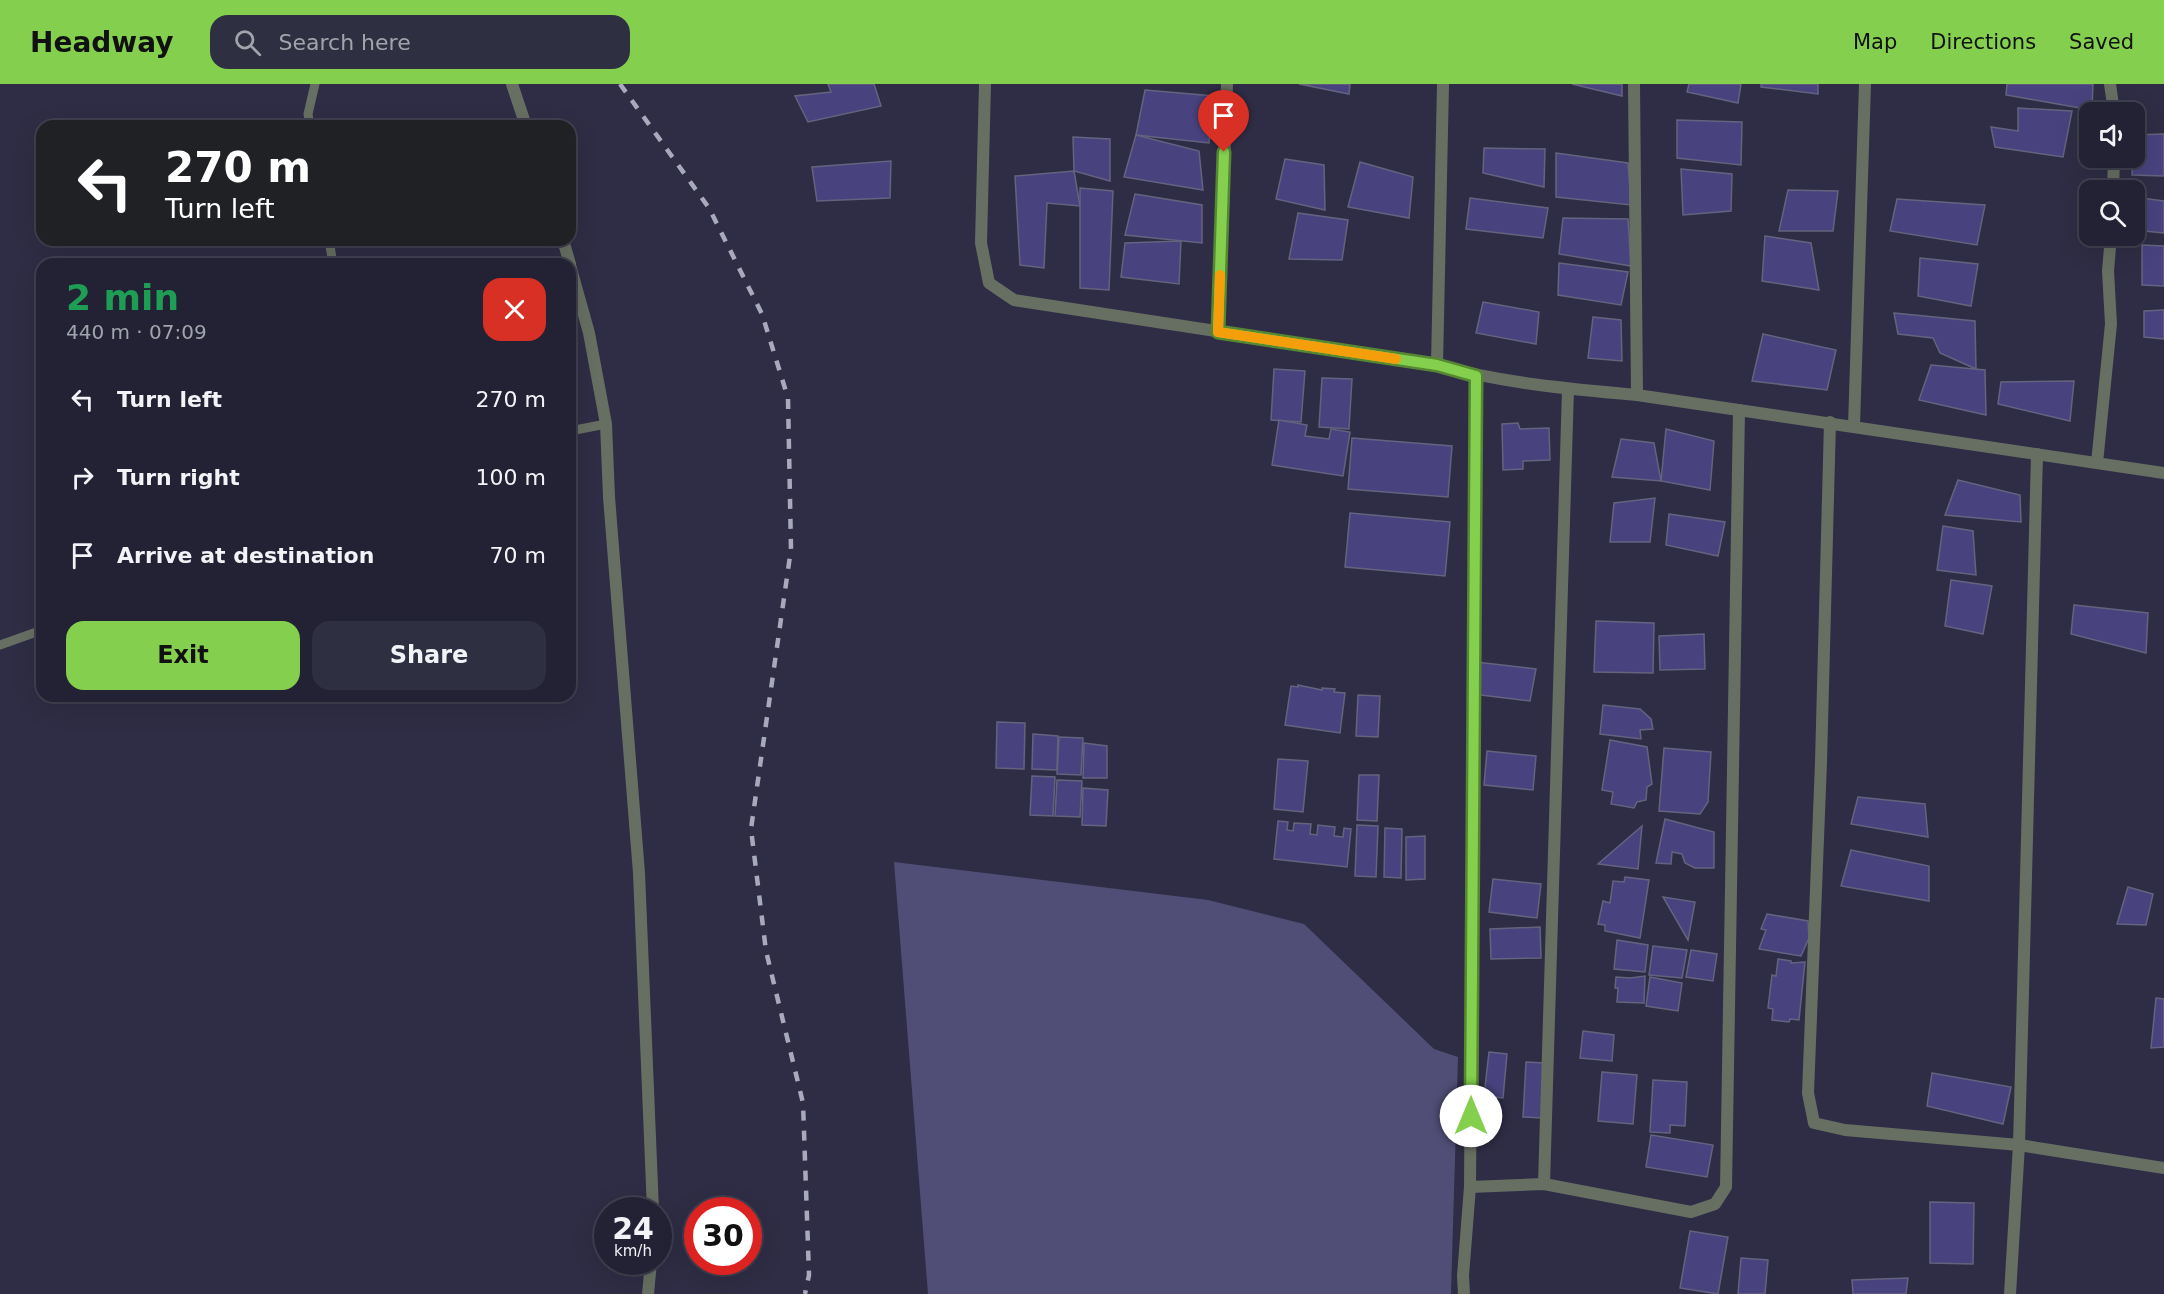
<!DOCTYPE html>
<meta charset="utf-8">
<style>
body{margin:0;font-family:"DejaVu Sans",sans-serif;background:#2e2f40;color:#f1f3f6;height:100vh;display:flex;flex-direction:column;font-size:22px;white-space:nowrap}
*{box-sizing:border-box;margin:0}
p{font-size:20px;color:#a2a4ac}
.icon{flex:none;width:33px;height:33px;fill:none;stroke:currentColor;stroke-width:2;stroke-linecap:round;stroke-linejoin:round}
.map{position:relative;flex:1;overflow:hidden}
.sheet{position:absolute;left:36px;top:174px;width:540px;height:444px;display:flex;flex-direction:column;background:#222234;border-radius:18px;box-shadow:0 6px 24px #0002,0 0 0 2px #3f3f4f}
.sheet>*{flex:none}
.top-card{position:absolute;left:36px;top:36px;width:540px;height:126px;border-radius:18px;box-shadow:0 6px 24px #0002,0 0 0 2px #3f3f4f;background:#202124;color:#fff;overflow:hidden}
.fabs{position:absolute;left:2079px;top:18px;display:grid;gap:12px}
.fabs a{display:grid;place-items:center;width:66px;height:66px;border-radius:12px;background:#222234;box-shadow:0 6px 24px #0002,0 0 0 2px #3f3f4f;font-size:30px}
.speed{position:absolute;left:594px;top:1113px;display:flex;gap:12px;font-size:30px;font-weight:700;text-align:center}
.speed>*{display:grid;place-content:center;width:78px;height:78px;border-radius:50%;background:#222234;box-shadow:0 6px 24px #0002,0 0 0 2px #3f3f4f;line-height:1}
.speed small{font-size:15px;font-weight:400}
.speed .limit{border:9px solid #d22;background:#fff;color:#111}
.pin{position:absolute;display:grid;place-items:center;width:51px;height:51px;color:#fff;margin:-62px -26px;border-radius:50% 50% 50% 0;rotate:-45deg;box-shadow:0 0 6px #0007}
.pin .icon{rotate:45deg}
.me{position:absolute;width:66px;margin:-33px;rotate:0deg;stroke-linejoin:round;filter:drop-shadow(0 0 4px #0008)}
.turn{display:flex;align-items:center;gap:21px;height:126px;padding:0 30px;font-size:27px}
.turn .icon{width:78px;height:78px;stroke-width:2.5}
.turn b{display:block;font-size:42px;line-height:51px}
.round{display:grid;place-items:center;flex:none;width:63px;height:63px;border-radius:18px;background:#2e2f40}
.head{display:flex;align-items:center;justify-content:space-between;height:102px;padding:0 30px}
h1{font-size:36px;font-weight:700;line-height:45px;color:#1e9e55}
.button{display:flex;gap:12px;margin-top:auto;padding:12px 30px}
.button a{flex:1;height:69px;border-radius:18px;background:#84d04e;color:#111;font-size:24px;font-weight:700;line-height:69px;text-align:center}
.button a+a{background:#2e2f40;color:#f1f3f6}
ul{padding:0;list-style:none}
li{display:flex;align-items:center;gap:18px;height:78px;padding:0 30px}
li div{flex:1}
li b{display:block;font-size:22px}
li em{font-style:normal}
header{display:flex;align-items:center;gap:36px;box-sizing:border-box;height:84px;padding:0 30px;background:#84d04e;color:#111}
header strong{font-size:28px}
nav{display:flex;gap:33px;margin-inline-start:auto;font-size:21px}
.search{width:420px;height:54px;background:#2e2f40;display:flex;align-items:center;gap:15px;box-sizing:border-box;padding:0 21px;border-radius:18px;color:#a2a4ac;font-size:22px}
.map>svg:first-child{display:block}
</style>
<header>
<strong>Headway</strong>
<div class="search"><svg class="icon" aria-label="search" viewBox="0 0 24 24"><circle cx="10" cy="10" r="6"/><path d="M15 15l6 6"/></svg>Search here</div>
<nav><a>Map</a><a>Directions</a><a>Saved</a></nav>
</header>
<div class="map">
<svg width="2164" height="1210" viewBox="0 0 2164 1210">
<rect width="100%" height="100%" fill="#2e2d45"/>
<path fill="#504e76" d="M894 778 1208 816 1304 840 1434 965 1458 973 1451 1210H928Z"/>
<g fill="#48437e" stroke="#64637f" stroke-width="1.5">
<path d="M828 0H874L881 22 808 38 795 12 831 8Z"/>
<path d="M1299 0H1350L1349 10Z"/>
<path d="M1573 0H1622V12L1572 0Z"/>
<path d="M1689 0H1741L1738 19 1687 8Z"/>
<path d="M1761 0H1818V10L1761 3Z"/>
<path d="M2007 0H2093L2092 26 2006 11Z"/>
<path d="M1145 6 1214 12 1209 59 1136 51Z"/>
<path d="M2018 24 2072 27 2063 73 1995 63 1991 43 2018 47Z"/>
<path d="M1677 36 1742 38 1741 81 1677 74Z"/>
<path d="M2164 50V92L2132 91 2134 51Z"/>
<path d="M1136 51 1199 67 1203 106 1124 93Z"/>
<path d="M1073 53 1110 55V97L1074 87Z"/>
<path d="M1484 64 1545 65 1544 103 1483 89Z"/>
<path d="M1556 69 1628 79 1631 121 1556 113Z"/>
<path d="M1285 75 1324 81 1325 126 1276 115Z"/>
<path d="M891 77 890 114 817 117 812 83Z"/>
<path d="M1360 78 1413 93 1409 134 1348 123Z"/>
<path d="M1681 85 1732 90 1731 127 1683 131Z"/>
<path d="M1074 87 1080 122 1047 119 1044 184 1020 181 1015 92Z"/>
<path d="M1080 104 1113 107 1109 206 1080 204Z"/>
<path d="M1788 106 1838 107 1833 147H1779Z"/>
<path d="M1135 110 1202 121V159L1125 151Z"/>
<path d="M2134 113 2164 117V149L2134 146Z"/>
<path d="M1470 114 1548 124 1543 154 1466 145Z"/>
<path d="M1897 115 1985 121 1977 161 1890 147Z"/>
<path d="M1298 129 1348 136 1342 176 1289 175Z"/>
<path d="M1563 134 1628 135 1631 182 1559 170Z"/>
<path d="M1765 152 1811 159 1819 206 1762 197Z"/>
<path d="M1181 157 1179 200 1121 193 1125 159Z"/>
<path d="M2142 161 2164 162V202L2142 201Z"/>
<path d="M1920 174 1978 180 1971 222 1918 212Z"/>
<path d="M1559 179 1628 188 1621 221 1558 211Z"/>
<path d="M1483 218 1539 228 1536 260 1476 249Z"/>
<path d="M2164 226V255L2144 253V227Z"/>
<path d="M1894 229 1975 237 1976 285 1940 269 1933 254 1898 250Z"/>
<path d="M1593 233 1621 236 1622 277 1588 274Z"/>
<path d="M1763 250 1836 266 1827 306 1752 297Z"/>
<path d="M1931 281 1985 286 1986 331 1919 316Z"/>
<path d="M1274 285 1305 287 1301 338 1271 336Z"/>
<path d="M1322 294 1352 295 1349 345 1319 343Z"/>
<path d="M2074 297 2070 337 1998 320 2001 298Z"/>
<path d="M1279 336 1307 341 1305 352 1329 355 1331 345 1350 348 1343 392 1272 381Z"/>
<path d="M1518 339 1520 345 1549 344 1550 376 1523 377V385L1503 386 1502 340Z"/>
<path d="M1666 345 1714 357 1710 406 1661 397Z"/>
<path d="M1352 354 1452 362 1448 413 1348 405Z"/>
<path d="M1621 355 1654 359 1661 397 1612 393Z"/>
<path d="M1958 396 2020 411 2021 438 1945 431Z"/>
<path d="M1655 414 1650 458H1610L1614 419Z"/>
<path d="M1350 429 1450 438 1445 492 1345 483Z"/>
<path d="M1669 430 1725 438 1718 472 1666 461Z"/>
<path d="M1943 442 1973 447 1976 491 1937 486Z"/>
<path d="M1951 496 1992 502 1983 550 1945 542Z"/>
<path d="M2074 521 2148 529 2146 569 2071 550Z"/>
<path d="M1596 537 1654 539 1653 589 1594 588Z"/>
<path d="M1704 550 1705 585 1660 586 1659 552Z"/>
<path d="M1476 578 1536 585 1530 617 1473 610Z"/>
<path d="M1298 601 1322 606V604L1335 605 1334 608 1345 609 1340 649 1285 641 1291 602 1298 603Z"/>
<path d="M1358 611 1380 612 1378 653 1356 652Z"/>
<path d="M1603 621 1640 625 1651 635 1653 645 1640 646 1641 655 1600 650Z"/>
<path d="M997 638 1025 639 1024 685 996 684Z"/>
<path d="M1033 650 1058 652 1057 686 1032 685Z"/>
<path d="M1059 653 1083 654 1081 691 1057 690Z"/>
<path d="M1610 656 1647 663 1652 700 1647 703 1646 716 1637 718 1634 724 1611 720 1613 708 1602 706Z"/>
<path d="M1084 659 1107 662V694H1083Z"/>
<path d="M1664 664 1711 668 1708 718 1700 730 1659 727Z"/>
<path d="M1487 667 1536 672 1533 706 1484 701Z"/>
<path d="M1278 675 1308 677 1303 728 1274 725Z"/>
<path d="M1359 691H1379L1377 737 1357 736Z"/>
<path d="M1032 692 1055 693 1053 732 1030 731Z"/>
<path d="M1057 696 1082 697 1080 733 1055 732Z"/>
<path d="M1083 704 1108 706 1106 742 1082 741Z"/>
<path d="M1858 713 1925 720 1928 753 1851 740Z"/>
<path d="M1665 735 1714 748V784H1695L1685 779 1682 770 1672 768 1671 780 1656 779Z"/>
<path d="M1278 737 1288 738 1287 746 1293 747 1294 739 1311 740 1310 750 1317 751 1318 741 1335 743 1334 752 1343 753 1344 744 1351 745 1347 783 1274 775Z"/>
<path d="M1357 741 1378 742 1376 793 1355 792Z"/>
<path d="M1642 742 1638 785 1598 780Z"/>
<path d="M1385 744 1402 745 1401 794 1384 793Z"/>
<path d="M1425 752V795L1406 796V753Z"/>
<path d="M1851 766 1929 782V817L1841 802Z"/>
<path d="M1625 793 1649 796 1640 854 1605 847V841L1598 840 1603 817 1610 819 1613 797 1624 798Z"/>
<path d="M1493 795 1541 800 1537 834 1489 828Z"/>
<path d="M2128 803 2153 810 2146 841 2117 840Z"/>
<path d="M1663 813 1695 818 1688 856Z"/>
<path d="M1767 830 1808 837 1809 854 1801 872 1759 865 1766 846 1761 845Z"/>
<path d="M1540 843 1541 874 1491 875 1490 845Z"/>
<path d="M1617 856 1648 861 1645 888 1614 885Z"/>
<path d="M1653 862 1687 866 1682 894 1649 891Z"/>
<path d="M1691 866 1717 870 1713 897 1686 893Z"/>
<path d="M1778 875 1791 877V879L1805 878 1799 936 1790 935 1789 938 1772 936 1773 925 1768 924 1772 891 1776 892Z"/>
<path d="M1645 892 1644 919 1617 918 1618 904H1615L1616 893 1630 894Z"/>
<path d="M1650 893 1682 899 1678 927 1646 922Z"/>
<path d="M2156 914 2164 915V963L2151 964Z"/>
<path d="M1583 947 1614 951 1612 977 1580 974Z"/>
<path d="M1489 968 1507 970 1503 1014 1484 1012Z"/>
<path d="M1526 978 1545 979 1542 1034 1523 1033Z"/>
<path d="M1602 988 1637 991 1633 1040 1598 1037Z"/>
<path d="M1932 989 2011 1003 2003 1040 1927 1022Z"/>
<path d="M1653 996 1687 998 1685 1042 1670 1041V1049L1650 1048Z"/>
<path d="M1651 1051 1713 1061 1707 1093 1646 1083Z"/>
<path d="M1930 1118 1974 1119 1973 1180 1930 1179Z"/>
<path d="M1690 1147 1728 1153 1718 1210 1680 1204Z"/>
<path d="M1741 1174 1768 1176 1765 1210H1738Z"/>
<path d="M1908 1194 1906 1210H1853L1852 1196Z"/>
</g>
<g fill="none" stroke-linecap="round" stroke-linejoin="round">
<g stroke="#676f63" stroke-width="9">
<path d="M310 42 308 30 315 0"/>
<path d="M329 156 333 180"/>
<path d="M570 347 606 340"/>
<path d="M0 561 42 546"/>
</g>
<g stroke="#676f63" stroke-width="12">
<path d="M985 0 981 159 989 199 1014 216 1437 281C1502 299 1569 305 1637 311L2164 389"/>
<path d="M1634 0 1637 311"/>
<path d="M2110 0 2114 28"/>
<path d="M2113 106 2114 74"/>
<path d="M1218 248 1227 0"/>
<path d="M1437 281 1443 0"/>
<path d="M1830 338 1821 678 1808 1009 1814 1039 1845 1046 2019 1061 2164 1084"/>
<path d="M1854 342 1865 0"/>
<path d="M2097 379 2111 240 2108 187 2111 152"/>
<path d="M1544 1100 1568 305"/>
<path d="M1470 1103 1544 1100 1691 1128 1715 1120 1726 1103 1739 326"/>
<path d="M1464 1210 1463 1192 1470 1103 1476 292"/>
<path d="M2010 1210 2019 1061 2037 370"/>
</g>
<g stroke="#676f63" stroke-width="12">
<path d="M512 0 526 42"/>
<path d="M563 156 570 180"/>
<path d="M570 181 589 249 606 340 609 413 639 789 653 1126"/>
<path d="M648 1210 651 1178"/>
</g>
<path stroke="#a8a9bb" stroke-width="4.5" stroke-dasharray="10 10" stroke-linecap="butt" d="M620 0 709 124 762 230 788 314 791 465 751 745 766 867 803 1019 809 1191 805 1210"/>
</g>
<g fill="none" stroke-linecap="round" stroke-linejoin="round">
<g stroke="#568733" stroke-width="15">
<path id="route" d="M1224 68 1218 248 1437 281 1476 292 1471 1032"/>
</g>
<use href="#route" stroke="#84d04e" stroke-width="10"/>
<path stroke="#f59e0b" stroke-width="10" d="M1220 191 1218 248 1396 275"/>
</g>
</svg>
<div class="fabs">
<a><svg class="icon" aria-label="sound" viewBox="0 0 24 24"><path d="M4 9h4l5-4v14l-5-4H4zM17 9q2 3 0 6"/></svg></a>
<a><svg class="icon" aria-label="search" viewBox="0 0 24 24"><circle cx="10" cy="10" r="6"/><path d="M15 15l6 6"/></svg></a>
</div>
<div class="speed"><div>24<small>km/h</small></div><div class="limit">30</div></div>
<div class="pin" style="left:1224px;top:68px;background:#d93025"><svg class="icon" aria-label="arrive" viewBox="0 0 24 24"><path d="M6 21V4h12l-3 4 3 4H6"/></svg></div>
<svg class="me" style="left:1471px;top:1032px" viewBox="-20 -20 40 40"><circle r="19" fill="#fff"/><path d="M0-13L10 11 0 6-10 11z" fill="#84d04e"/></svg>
<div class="top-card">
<div class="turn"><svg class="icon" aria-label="left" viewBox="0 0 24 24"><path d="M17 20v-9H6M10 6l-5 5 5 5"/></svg><div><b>270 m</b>Turn left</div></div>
</div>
<section class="sheet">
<div class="head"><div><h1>2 min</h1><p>440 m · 07:09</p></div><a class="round" style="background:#d93025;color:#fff"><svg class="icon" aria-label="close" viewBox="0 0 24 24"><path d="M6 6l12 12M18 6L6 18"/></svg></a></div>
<ul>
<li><svg class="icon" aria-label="left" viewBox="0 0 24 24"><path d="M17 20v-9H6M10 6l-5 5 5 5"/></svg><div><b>Turn left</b></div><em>270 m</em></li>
<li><svg class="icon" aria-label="right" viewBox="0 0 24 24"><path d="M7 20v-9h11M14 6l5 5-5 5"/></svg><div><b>Turn right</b></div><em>100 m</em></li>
<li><svg class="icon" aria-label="arrive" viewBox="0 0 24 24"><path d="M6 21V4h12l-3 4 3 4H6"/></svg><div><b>Arrive at destination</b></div><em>70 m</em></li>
</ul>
<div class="button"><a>Exit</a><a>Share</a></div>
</section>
</div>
